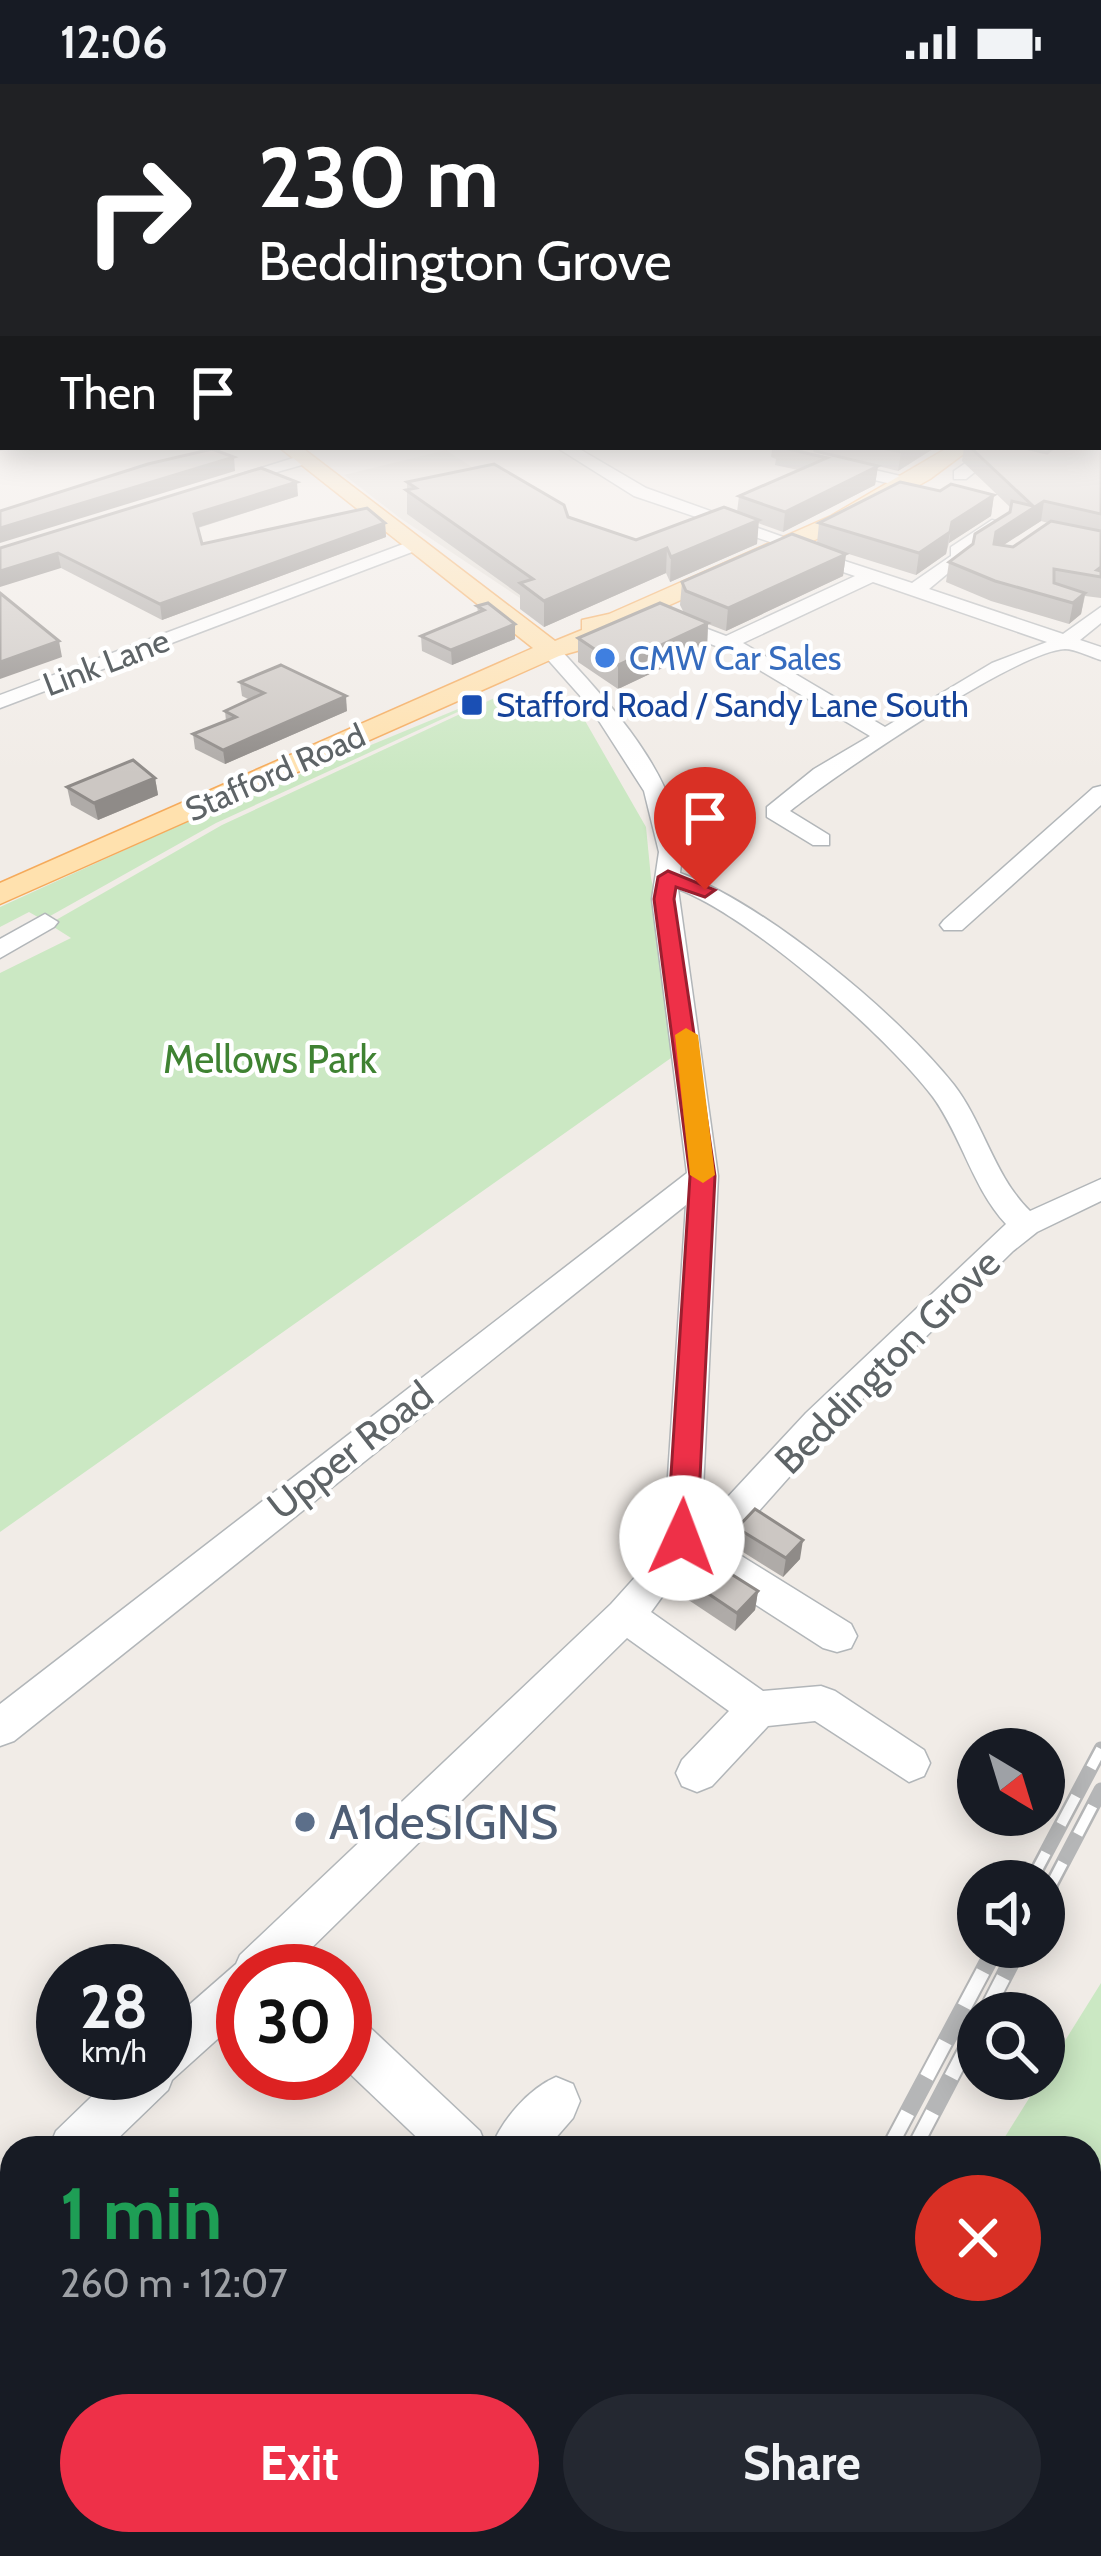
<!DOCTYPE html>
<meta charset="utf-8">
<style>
body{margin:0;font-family:Cabin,sans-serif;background:#242831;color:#f1f3f6;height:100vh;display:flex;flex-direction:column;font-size:45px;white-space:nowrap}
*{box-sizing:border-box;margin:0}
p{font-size:39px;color:#9ea1a6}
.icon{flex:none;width:66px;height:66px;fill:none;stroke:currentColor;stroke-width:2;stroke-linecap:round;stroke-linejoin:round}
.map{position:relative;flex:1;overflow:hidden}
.side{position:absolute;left:0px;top:2052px;width:1101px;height:420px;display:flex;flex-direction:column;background:#171b24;border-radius:36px 36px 0 0;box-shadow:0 6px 30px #0003}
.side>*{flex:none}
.guide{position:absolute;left:0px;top:0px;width:1101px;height:366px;box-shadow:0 6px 30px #0003;background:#202124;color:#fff;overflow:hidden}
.needle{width:78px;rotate:142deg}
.controls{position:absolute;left:957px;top:1644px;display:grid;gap:24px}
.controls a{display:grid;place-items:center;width:108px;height:108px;border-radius:50%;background:#171b24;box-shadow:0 6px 30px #0003;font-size:60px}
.speed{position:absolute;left:36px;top:1860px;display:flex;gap:24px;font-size:60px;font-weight:700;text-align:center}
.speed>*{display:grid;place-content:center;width:156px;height:156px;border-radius:50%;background:#171b24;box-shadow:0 6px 30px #0003;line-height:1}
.speed small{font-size:30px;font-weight:400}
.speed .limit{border:18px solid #d22;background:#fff;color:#111}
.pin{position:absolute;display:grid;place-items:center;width:102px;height:102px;color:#fff;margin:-123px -51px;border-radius:50% 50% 50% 0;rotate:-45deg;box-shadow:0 0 12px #0007}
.pin .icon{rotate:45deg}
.me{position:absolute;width:132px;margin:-66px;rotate:2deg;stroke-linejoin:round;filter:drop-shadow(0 0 9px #0008)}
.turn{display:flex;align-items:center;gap:42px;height:252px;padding:0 60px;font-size:54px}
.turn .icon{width:156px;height:156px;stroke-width:2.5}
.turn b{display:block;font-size:84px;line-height:102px}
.then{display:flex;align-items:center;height:114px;padding:0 60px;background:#0003;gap:24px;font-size:45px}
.round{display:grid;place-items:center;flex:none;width:126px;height:126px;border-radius:63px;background:#242831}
.head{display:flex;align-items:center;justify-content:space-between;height:204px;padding:0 60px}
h1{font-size:72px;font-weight:700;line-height:90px;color:#1e9e55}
.action{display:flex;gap:24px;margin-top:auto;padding:24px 60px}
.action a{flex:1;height:138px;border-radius:72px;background:#ee3048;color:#fff;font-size:48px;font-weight:700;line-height:138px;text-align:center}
.action a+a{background:#242831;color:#f1f3f6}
.status{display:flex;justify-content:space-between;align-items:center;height:84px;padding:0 60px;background:#171b24;direction:ltr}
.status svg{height:33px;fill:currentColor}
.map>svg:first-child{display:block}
</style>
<div class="status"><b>12:06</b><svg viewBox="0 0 49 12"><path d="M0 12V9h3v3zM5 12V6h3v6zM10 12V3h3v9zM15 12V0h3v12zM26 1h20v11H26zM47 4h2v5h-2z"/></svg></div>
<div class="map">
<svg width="1101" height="2472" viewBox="0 0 1101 2472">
<rect width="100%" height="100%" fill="#f1ece7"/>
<path fill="#e1dcd5" d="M446 366 559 440 526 518 400 434 344 391Z"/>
<g fill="#cbe8c3">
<path d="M503 610 549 614 567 629 580 628 646 743 651 794 688 962 0 1448V889L71 854 49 840 222 741Z"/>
<path d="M458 625 462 626 216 739 43 836 29 828 0 843V823L197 733Z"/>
<path d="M1101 1899V2472H1055L1048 2460H1089V2064H998Z"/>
</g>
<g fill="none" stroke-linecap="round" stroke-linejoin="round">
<g stroke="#b2b6b9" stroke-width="3">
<g id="minor">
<path d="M556 363H576L646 404 800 459 785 463 634 412Z"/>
<path d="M986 365 1000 368 966 395H954V387Z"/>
<path d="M303 371 309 373V379L224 403 216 398Z"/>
<path d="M831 376 918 396 920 400 912 405 825 384 823 381Z"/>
<path d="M992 436 1007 440 929 505 1063 550 1101 523V539L1080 556 1101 563V576C1091 573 1075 565 1065 565 1015 568 834 692 790 727L829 751V761H813L767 733V723L814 685 870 652 726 566 662 541V533H676L726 552 855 492 796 472V464L802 463 912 499 951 472V463ZM873 498 1047 558 992 579 885 643 743 559Z"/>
<path d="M414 456 423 461 420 465 0 624V611Z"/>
<path d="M543 562H557C610 620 692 704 680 789 765 820 898 930 954 1001 984 1040 994 1092 1030 1127L1101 1095V1117L1037 1148 1013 1167 830 1347 750 1437 714 1455 851 1540 857 1552 851 1564 837 1568 823 1564 688 1477 651 1528 763 1607 821 1602 835 1607 924 1666 930 1679 924 1692 909 1698 815 1637 768 1642 712 1702 697 1708 682 1702 676 1689 682 1676 729 1627 627 1554 288 1887H243V1932L172 1996 168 2006 108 2064H49L56 2047 116 1989H165V1942L236 1880 240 1871 611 1520 647 1480 664 1452 686 1121 14 1657 0 1662V1620L687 1089 652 815 659 768 644 707 590 623 543 570ZM678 805C750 832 886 951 933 1013 962 1053 972 1103 1006 1140L806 1329 724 1417 702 1428 718 1092Z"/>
<path d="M1101 702V721L962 846H944L940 841 944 836 1093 704Z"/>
<path d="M45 830 58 838 54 843 0 874V855Z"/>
<path d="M345 1930 362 1936 480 2047 487 2064H428L345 1985Z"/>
<path d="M556 1993 573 2000 580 2017 573 2034 547 2064H491C502 2036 528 2005 556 1993Z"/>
<path d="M12 2098V2154L0 2159V2103Z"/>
</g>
</g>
<g stroke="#f5aa5b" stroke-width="3">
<path id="major" d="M279 363H301L555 557 582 546V536L609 530 831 432 949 363H973L930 395 846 442 625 541 584 565 559 572 0 820V799L533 564Z"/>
</g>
<use href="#minor" fill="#fff" fill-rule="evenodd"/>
<use href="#major" fill="#ffe1ae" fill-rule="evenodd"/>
<g stroke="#b5b6b7" stroke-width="15">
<g id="rail-far1">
<path d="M1031 1797 1101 1665"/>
<path d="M1048 1807 1101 1706"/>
</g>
</g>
<g stroke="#b5b6b7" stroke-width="18">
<g id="rail">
<path d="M1044 1815 1050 1804"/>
<path d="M985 1929 1019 1863"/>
<path d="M889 2064 996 1863"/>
<path d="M914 2064 978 1942"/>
<path d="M673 2472 679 2460"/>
<path d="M702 2472 708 2460"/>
</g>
</g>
<use href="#rail-far1" stroke="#fff" stroke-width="10" stroke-dasharray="32" stroke-linecap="butt"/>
<use href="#rail" stroke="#fff" stroke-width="14" stroke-dasharray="40" stroke-linecap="butt"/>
</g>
<g fill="#afaba8" fill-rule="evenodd">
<path d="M1101 344V514L1085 512 1081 530 1069 540 991 517 946 498 949 478 973 460 1010 428 1011 424 962 377 964 363H1098ZM1041 437 1048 439 1013 463 1003 461Z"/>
<path d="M764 363H936L898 387 878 382 875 401 783 448 758 439 757 460 670 498 666 489 544 543 520 525V511L407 430V398L636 456 737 428 739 412 798 386 775 381 776 375 771 373 772 365Z"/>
<path d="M940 407 994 411 991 432 949 459 946 470 916 491 836 466 846 470 843 492 726 547 708 540 707 563 618 605 578 578V554L684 529 680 521 682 498 817 459 819 439Z"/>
<path d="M298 412 198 444 202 460 385 439 386 453 162 536 61 484 0 464Z"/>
<path d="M488 519 515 555 452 581 422 567 421 552 478 529 477 522Z"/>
<path d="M240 598 347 627 225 680 195 665 193 650 226 637 225 627 250 616 242 612Z"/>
<path d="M155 694 158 711 98 736 71 721 67 703Z"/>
<path d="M737 1444 800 1475 783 1493 735 1463Z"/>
<path d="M688 1496 758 1507 755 1526 735 1547 687 1515Z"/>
</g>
<g fill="#8f8b88">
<path d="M3 352V363H17L0 367V353Z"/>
<path d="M908 363H936L898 387 901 368Z"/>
<path d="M234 373 235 387 0 459V444Z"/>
<path d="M878 382 875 401 783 448 785 428Z"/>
<path d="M297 398 298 412 196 444 194 430Z"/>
<path d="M994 411 991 432 949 459 952 438Z"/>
<path d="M1044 417 1041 437 993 468 996 448Z"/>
<path d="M759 436 757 460 670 498 671 473Z"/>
<path d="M385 439 386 453 162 536 160 520Z"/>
<path d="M950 448 946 470 916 491 919 469Z"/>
<path d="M667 464 666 489 544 543V517Z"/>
<path d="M58 469 61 484 0 503V487Z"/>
<path d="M846 470 843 492 726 547 728 524Z"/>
<path d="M1085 509 1081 530 1069 540 1073 519Z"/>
<path d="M708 539 707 563 618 605V581Z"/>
<path d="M515 540V555L452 581 451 566Z"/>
<path d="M59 557 62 573 0 595V578Z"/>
<path d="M346 612 347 627 225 680 223 666Z"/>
<path d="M155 694 158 711 98 736 94 719Z"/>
<path d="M803 1456 800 1475 783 1493 786 1474Z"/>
<path d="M758 1507 755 1526 735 1547 737 1529Z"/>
</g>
<g fill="#ccc7c3" stroke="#8f8b88" stroke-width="3">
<path d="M1098 344H1101V430L1044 417 996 448 994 460 1013 463 1051 437 1101 447V483L1097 486 1101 487V493L1054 485V499L1085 509 1073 519 995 497 949 478 973 460 975 450 1010 428 1012 417 1033 422 970 363H1021L1047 369 1054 363H1098Z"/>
<path d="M780 363H814L815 367 878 382 785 428 739 412 827 374Z"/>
<path d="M878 363H908L901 368Z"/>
<path d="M212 365 234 373 0 444V427L148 380Z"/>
<path d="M494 380 564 421 568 433 636 456 724 423 759 436 671 473 667 464 544 517 520 499 533 495 406 406 416 404 407 398Z"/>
<path d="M261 384 297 398 194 430 202 460 367 424 385 439 160 520 58 469 0 487V464Z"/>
<path d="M900 398 940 407 951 400 994 411 952 438 950 448 919 469 819 439Z"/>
<path d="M792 450 846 470 728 524 686 507 682 498Z"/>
<path d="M0 509 59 557 0 578Z"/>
<path d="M488 519 515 540 451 566 421 552 484 526 477 522Z"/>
<path d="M660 519 708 539 618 581 578 554Z"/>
<path d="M281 581 346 612 223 666 193 650 236 633 225 627 264 609 240 598Z"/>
<path d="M133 676 155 694 94 719 67 703Z"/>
<path d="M755 1425 803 1456 786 1474 737 1444Z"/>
<path d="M709 1476 758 1507 737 1529 688 1496Z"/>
</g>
<linearGradient id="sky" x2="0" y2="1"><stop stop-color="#8fcaf1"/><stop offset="0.5" stop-color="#f9f6f4"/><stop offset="1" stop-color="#f9f6f4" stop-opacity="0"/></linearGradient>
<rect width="1101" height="690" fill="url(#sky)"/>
<path fill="#ee3048" stroke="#9b1f2f" stroke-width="3" d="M668 787 715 806 705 813 676 803 674 815 715 1092 697 1454 693 1463H671L667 1454 690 1092 654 815 658 793Z"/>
<path fill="#f59e0b" d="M686 944 698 951 715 1091 703 1099 690 1091 675 951Z"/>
<circle fill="#3f7fe0" stroke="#fff" stroke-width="4.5" cx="605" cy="574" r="12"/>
<rect fill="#1a4fb4" stroke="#fff" stroke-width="4.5" x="460" y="609" width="24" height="24" rx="6"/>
<circle fill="#5c6f8a" stroke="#fff" stroke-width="4.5" cx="305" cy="1738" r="12"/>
<g text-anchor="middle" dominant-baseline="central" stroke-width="9" stroke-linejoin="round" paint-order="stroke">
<g font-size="33" fill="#366cbe" stroke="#fff" text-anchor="start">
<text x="629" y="574">CMW Car Sales</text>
</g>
<g font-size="33" fill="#5e6467" stroke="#fff">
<text transform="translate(106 578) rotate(-21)">Link Lane</text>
<text transform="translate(275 688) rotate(-24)">Stafford Road</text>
</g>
<g font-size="33" fill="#164399" stroke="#fff" text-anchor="start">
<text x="496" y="621">Stafford Road / Sandy Lane South</text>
</g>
<g font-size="39" fill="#3f8232" stroke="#fff">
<text x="270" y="975">Mellows Park</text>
</g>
<g font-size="39" fill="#5e6467" stroke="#fff">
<text transform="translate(887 1277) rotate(-45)">Beddington Grove</text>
<text transform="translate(350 1366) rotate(-38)">Upper Road</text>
</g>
<g font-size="48" fill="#4e5e75" stroke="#fff" text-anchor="start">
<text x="329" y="1738">A1deSIGNS</text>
</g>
</g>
</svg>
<div class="controls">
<a><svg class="needle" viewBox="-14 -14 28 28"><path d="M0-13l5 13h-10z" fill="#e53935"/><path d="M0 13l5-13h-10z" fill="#9ea1a6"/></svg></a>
<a><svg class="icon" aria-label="sound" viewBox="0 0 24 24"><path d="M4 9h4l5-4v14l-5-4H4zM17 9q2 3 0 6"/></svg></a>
<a><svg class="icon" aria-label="search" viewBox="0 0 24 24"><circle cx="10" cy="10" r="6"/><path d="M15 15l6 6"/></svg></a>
</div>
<div class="speed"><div>28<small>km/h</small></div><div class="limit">30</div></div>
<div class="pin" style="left:705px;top:806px;background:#d93025"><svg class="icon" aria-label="arrive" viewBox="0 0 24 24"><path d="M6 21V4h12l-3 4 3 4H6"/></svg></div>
<svg class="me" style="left:682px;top:1454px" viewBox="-20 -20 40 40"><circle r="19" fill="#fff"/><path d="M0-13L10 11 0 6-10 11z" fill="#ee3048"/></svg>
<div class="guide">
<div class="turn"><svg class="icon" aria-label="right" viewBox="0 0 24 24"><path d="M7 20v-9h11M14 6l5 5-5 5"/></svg><div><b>230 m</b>Beddington Grove</div></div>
<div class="then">Then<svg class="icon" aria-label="arrive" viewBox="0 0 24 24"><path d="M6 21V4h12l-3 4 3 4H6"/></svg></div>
</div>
<section class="side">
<div class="head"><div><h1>1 min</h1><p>260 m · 12:07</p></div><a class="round" style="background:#d93025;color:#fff"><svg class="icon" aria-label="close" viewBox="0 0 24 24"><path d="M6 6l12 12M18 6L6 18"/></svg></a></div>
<div class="action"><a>Exit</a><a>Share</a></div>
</section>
</div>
